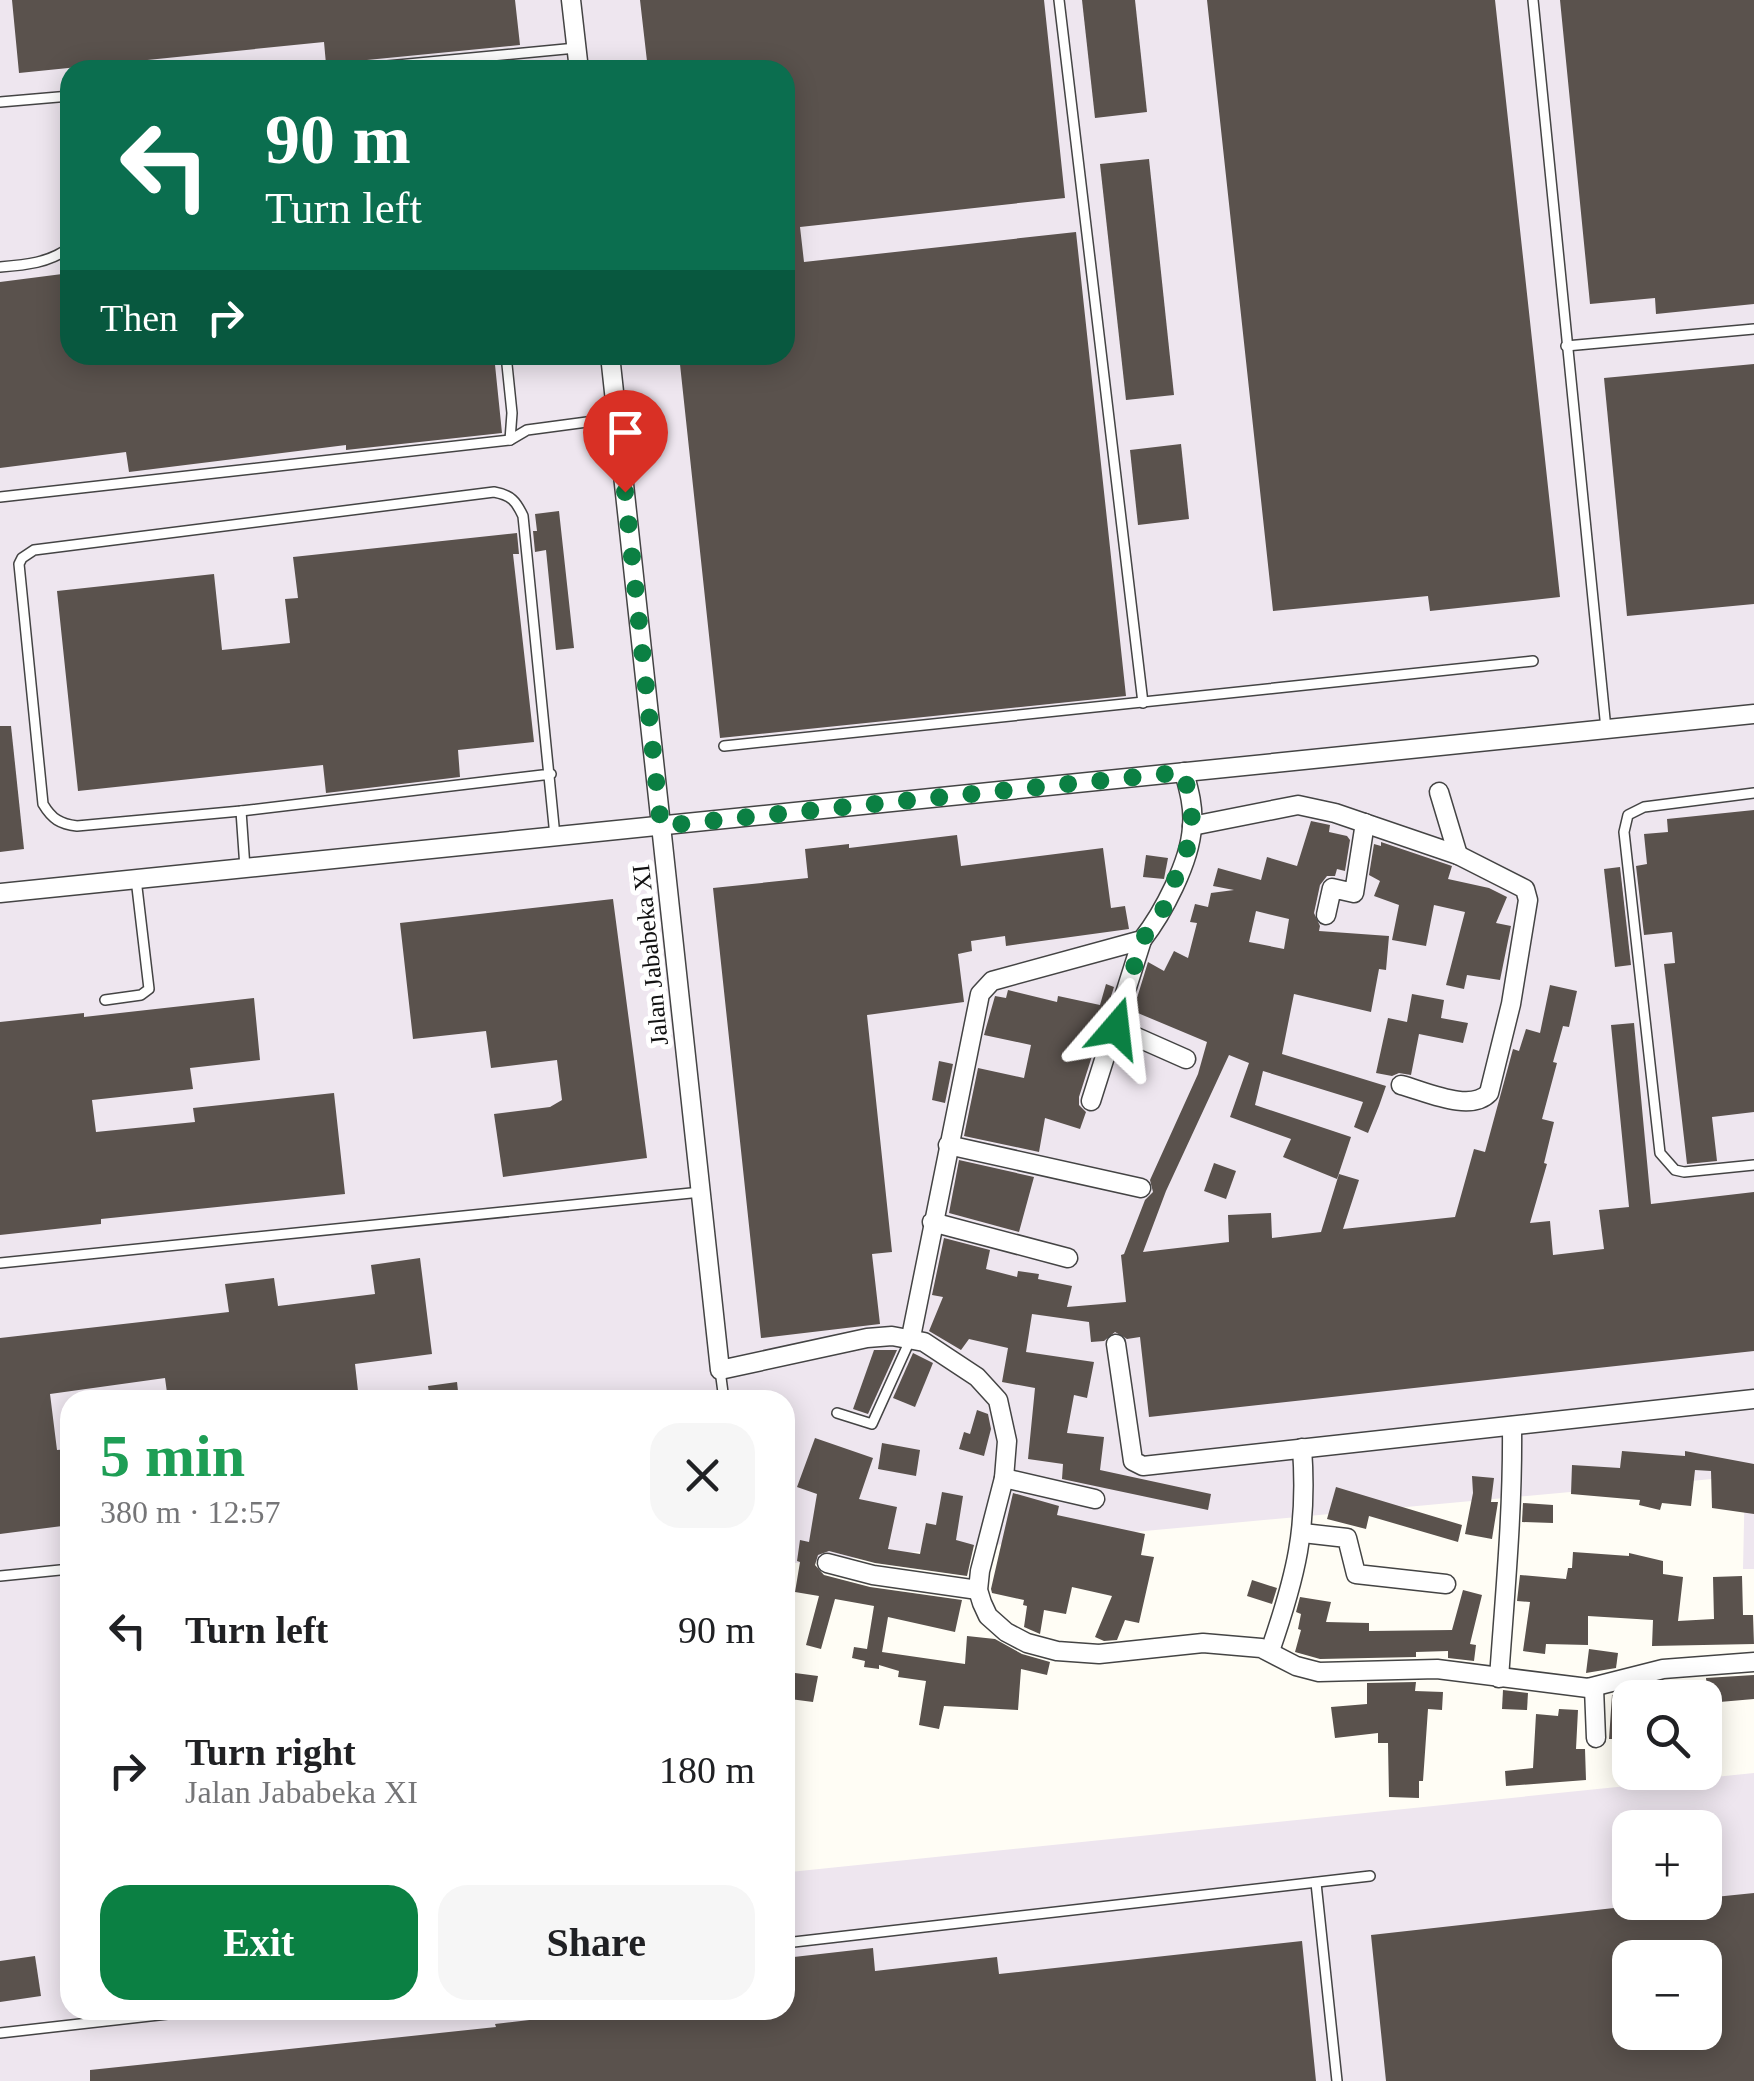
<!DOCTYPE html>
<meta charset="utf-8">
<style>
body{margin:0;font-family:Georgia,serif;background:#f6f6f6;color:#202124;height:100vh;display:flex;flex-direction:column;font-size:38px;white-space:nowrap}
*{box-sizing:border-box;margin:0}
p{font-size:32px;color:#757577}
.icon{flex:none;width:55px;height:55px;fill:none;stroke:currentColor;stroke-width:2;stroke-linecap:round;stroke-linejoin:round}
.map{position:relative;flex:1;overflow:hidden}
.drawer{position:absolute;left:60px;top:1390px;width:735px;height:630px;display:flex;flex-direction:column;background:#fff;border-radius:30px;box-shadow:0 5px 25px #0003}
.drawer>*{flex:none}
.banner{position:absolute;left:60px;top:60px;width:735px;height:305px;border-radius:30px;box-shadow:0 5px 25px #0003;background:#0b6e4f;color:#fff;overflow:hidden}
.buttons{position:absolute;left:1612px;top:1680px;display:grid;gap:20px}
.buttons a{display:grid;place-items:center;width:110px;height:110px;border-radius:20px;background:#fff;box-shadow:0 5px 25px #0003;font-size:50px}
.pin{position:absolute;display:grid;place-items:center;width:85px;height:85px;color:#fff;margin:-102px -42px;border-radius:50% 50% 50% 0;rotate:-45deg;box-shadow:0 0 10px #0007}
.pin .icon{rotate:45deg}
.me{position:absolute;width:110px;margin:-55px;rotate:17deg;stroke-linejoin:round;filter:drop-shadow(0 0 8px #0008)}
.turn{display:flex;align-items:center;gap:35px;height:210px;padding:0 40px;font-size:45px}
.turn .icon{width:130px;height:130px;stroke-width:2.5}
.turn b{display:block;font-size:70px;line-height:85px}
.then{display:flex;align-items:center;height:95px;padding:0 40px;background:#0003;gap:20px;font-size:38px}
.round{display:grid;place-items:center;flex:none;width:105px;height:105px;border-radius:30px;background:#f6f6f6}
.head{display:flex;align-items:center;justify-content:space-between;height:170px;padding:0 40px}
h1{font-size:60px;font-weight:700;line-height:75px;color:#1e9e55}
.button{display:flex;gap:20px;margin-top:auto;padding:20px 40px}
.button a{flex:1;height:115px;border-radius:30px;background:#0b8043;color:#fff;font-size:40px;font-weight:700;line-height:115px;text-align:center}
.button a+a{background:#f6f6f6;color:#202124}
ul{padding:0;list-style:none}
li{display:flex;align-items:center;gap:30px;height:140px;padding:0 40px}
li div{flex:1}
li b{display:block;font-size:38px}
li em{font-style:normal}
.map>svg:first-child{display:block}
</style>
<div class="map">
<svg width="1754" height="2081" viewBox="0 0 1754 2081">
<rect width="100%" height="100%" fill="#fffdf5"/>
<path fill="#eee6ef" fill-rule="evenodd" d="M0 0H1754V1569H1743L1745 1476 785 1564V1400H70V2010H785V1824L790 1872 1754 1773V2081H0ZM70 70H785V355H70ZM1630 1828H1705V1902H1630ZM1630 1958H1705V2032H1630Z"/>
<g fill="#5a524d" fill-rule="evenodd">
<path d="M12 0H515L520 45 326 64 324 42 19 73Z"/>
<path d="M640 0H1044L1065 198 800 227 804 262 1076 232 1126 696 720 738 679 355H785V70H648Z"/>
<path d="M1082 0H1135L1147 112 1095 118Z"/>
<path d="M1207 0H1495L1560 597 1430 611 1428 596 1273 611Z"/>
<path d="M1560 0H1754V304L1656 314 1655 298 1590 304Z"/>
<path d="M522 61V70H433Z"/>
<path d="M1149 159 1174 395 1126 400 1100 164Z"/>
<path d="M70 273V355H494L502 433 346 450V445L129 472 126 452 0 468V282Z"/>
<path d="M1754 364V604L1627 616 1604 378Z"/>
<path d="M1181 444 1189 519 1138 525 1130 450Z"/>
<path d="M559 511 574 648 556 650 546 550 535 552 533 531H537L535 514Z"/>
<path d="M517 533 519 554H513L534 742 458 750 460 777 326 793 323 765 78 791 57 591 214 574 222 650 290 643 285 599 298 598 293 557Z"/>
<path d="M0 726H11L24 849 0 852Z"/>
<path d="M1754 810V1112L1712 1117 1717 1161 1687 1164 1664 964 1675 963 1672 932 1644 935 1636 866 1647 864 1644 834 1668 832 1667 819Z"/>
<path d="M1311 821 1330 825 1329 832 1347 836 1350 840 1345 871 1337 869 1335 876H1327L1320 885 1314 913 1320 926 1319 931 1389 936 1386 970 1379 969 1371 1012 1294 994 1282 1054 1386 1086 1379 1106 1368 1133 1354 1127 1363 1102 1263 1071 1255 1105 1351 1137 1337 1179 1283 1157 1291 1139 1230 1117 1249 1063 1229 1055 1166 1191 1143 1252 1229 1242 1228 1215 1271 1213 1272 1238 1321 1232 1339 1174 1359 1180 1343 1229 1455 1217 1474 1149 1485 1152 1513 1049 1519 1051 1526 1029 1540 1033 1550 985 1577 991 1569 1027 1563 1026 1553 1062 1557 1063 1542 1119 1554 1122 1544 1163 1547 1164 1530 1223 1550 1221 1553 1255 1604 1249 1599 1210 1629 1207 1611 1025 1634 1023 1651 1204 1754 1192V1351L1149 1417 1140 1337 1127 1339 1115 1332 1104 1341 1091 1342 1089 1322 1032 1314 1026 1352 1094 1362 1087 1398 1074 1395 1067 1433 1104 1437 1100 1470 1211 1494 1208 1510 1062 1479 1063 1464 1028 1459 1035 1388 1002 1382 1008 1348 969 1339 961 1350 929 1331 943 1297 932 1295 944 1238 990 1250 986 1269 1017 1277 1018 1271 1039 1274 1038 1279 1072 1286 1067 1307 1126 1302 1121 1255 1124 1254 1145 1200 1153 1192 1150 1180 1198 1074 1207 1042 1133 1011 1148 962 1164 971 1174 951 1188 958 1197 923 1190 922 1195 904 1208 907 1211 893 1234 890 1213 886 1218 868 1261 880 1267 857 1297 866ZM1256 911 1289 919 1284 949 1249 942Z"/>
<path d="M957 835 961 866 1103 848 1111 908 1125 906 1129 929 1006 946 1005 936 971 941 972 951 958 954 964 1002 867 1015 892 1252 872 1254 880 1324 761 1338 713 888 808 878 805 849 849 844V848Z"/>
<path d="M1381 842 1452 866 1448 879 1489 888 1507 897 1496 923 1511 926 1500 980 1467 975 1464 989 1446 985 1465 912 1434 905 1426 946 1392 940 1399 905 1374 896 1380 881 1369 875 1374 844 1381 846Z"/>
<path d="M1146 855 1168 858 1164 879 1143 877Z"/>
<path d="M1620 867 1631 965 1615 967 1604 869Z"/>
<path d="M613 899 647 1158 503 1177 494 1114 550 1107 562 1100 557 1060 491 1068 486 1031 413 1039 400 923Z"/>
<path d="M1106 984 1114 987 1079 1097V1105L1086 1112 1080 1129 1045 1118 1039 1152 964 1136 978 1068 1024 1078 1031 1045 984 1035 995 996 1006 998 1008 990 1057 1002 1058 996 1100 1005Z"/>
<path d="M1412 994 1444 1000 1441 1018 1468 1023 1463 1043 1419 1034 1411 1075 1399 1073 1392 1076 1376 1073 1388 1018 1407 1022Z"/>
<path d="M254 998 260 1060 190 1068 193 1089 92 1100 96 1132 195 1122 193 1108 334 1093 345 1194 101 1219V1224L0 1235V1022L84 1013V1017Z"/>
<path d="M939 1061 953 1064 945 1103 932 1100Z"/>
<path d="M959 1160 1034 1177 1019 1232 949 1213Z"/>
<path d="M1214 1163 1236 1171 1226 1199 1204 1191Z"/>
<path d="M420 1258 432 1354 355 1364 359 1400H168L165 1378 50 1394 57 1450 70 1449V1525L0 1534V1338L229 1312 225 1284 274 1278 278 1306 375 1294 371 1265Z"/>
<path d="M874 1350H897L868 1414 853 1409Z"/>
<path d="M913 1353 933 1363 915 1407 893 1398Z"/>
<path d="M457 1382 459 1400H430L428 1386Z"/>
<path d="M977 1410 988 1414 991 1429 984 1456 959 1449 964 1432 970 1434Z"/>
<path d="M815 1438 873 1458 859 1499 897 1507 888 1549 920 1554 926 1523 936 1525 942 1492 963 1496 956 1540 974 1545 967 1576 875 1563 829 1551 818 1555 815 1565 824 1575 870 1587 962 1600 955 1632 888 1617 882 1652 965 1664 967 1636 995 1639 1022 1654 1050 1662 1047 1675 1021 1669 1018 1710 944 1706 939 1729 919 1725 926 1681 898 1677 899 1671 879 1665V1669L864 1667 865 1661 852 1658 854 1647 867 1649 874 1606 835 1599 821 1649 806 1645 819 1596 795 1592 800 1562 797 1561 800 1540 809 1542 817 1494 797 1487Z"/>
<path d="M882 1443 920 1450 916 1476 878 1469Z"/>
<path d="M1622 1451 1685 1456V1451L1754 1464V1514L1712 1508 1711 1471 1695 1470 1691 1506 1662 1503 1660 1510 1639 1505 1640 1500 1571 1494 1572 1465 1620 1468Z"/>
<path d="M1472 1476 1494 1478 1491 1502H1498L1492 1539 1465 1534 1473 1493Z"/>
<path d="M1336 1487 1462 1525 1458 1542 1369 1516 1366 1529 1327 1519Z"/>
<path d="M1013 1493 1059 1506 1057 1515 1145 1534 1141 1555 1154 1557 1139 1623 1125 1620 1117 1640 1104 1641 1095 1637 1112 1596 1072 1587 1066 1614 1044 1610 1040 1634 1024 1627 1027 1606 1023 1605 1024 1600 992 1593 991 1589Z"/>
<path d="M1523 1503 1553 1505V1523L1522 1522Z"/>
<path d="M1573 1552 1629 1556V1553L1663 1561V1574L1683 1577 1678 1621 1714 1619 1713 1577 1742 1576 1743 1615H1753L1754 1644 1652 1646 1653 1620 1588 1616V1645L1546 1644 1545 1654 1523 1651 1530 1602 1517 1601 1520 1575 1566 1579 1568 1568H1572Z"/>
<path d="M1252 1580 1277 1588 1272 1604 1247 1596Z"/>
<path d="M1463 1590 1482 1595 1470 1644 1476 1645 1474 1661 1448 1658V1651L1416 1652V1657L1320 1659 1295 1652 1301 1630 1298 1629 1301 1614 1296 1612 1300 1597 1331 1602 1326 1622 1369 1623V1631L1452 1630Z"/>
<path d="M1589 1649 1618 1653 1616 1668 1586 1673Z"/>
<path d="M795 1673 818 1676 813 1702 790 1699Z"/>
<path d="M1754 1675V1699L1708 1703 1706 1678Z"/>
<path d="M1416 1682 1415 1691 1443 1692 1442 1710 1428 1709 1423 1781H1419V1798L1389 1797 1388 1743H1378V1733L1335 1738 1331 1707 1367 1704V1683Z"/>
<path d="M1503 1690 1528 1693 1527 1710 1502 1709Z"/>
<path d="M1628 1691H1630V1777L1613 1775 1616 1739H1609L1612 1695Z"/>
<path d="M1559 1709 1578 1710 1576 1749H1585L1586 1780 1506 1786 1505 1771 1533 1768 1536 1714 1558 1716Z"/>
<path d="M1754 1893V2081H1386L1371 1935 1668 1902H1705V1898ZM1630 1958H1705V2032H1630Z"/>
<path d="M1302 1941 1316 2081H90V2070L496 2027 495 2024 555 2017 554 2010H785V1958L873 1948 875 1971 997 1957 999 1974Z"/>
<path d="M35 1956 41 1996 0 2002V1961Z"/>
</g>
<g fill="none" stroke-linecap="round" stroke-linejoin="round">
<g stroke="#444" stroke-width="12">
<g id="lane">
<path d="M1059 0 1143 703"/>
<path d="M1533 0 1606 729"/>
<path d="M345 70 576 48"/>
<path d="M0 102 70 96"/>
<path d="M0 267C25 265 50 263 70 247"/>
<path d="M1566 346 1754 329"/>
<path d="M506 355 512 413 510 440"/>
<path d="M0 497 510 440 527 430 617 418"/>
<path d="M724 746 1533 661"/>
<path d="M551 774 241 811 77 826C60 824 52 819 43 804L19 564 22 558 34 550 494 492C511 495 516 501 523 516L555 836"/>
<path d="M1754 793 1644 807 1628 815 1624 832 1660 1153 1675 1170 1684 1172 1754 1165"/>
<path d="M241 811 245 868"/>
<path d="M105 1000 141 995 149 989 136 879"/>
<path d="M0 1263 701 1192"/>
<path d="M720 1370 724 1400"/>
<path d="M837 1413 872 1424 911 1338"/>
<path d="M0 1576 70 1569"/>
<path d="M1316 1883 1337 2081"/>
<path d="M785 1943 1370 1876"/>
<path d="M0 2033 203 2010"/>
</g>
</g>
<g stroke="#444" stroke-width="21">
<g id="street">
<path d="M571 0 579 70"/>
<path d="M610 355 720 1370 867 1338 892 1336 924 1342 977 1377 998 1400 1007 1441 1004 1478 980 1571 978 1590 982 1603 988 1616 1006 1632 1027 1643 1057 1651 1099 1654 1203 1643 1261 1648 1296 1666 1319 1672 1437 1669 1588 1688 1663 1669 1754 1662"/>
<path d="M1439 792 1458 855"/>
<path d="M1192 826 1298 805 1335 813 1458 855 1525 889 1528 900 1511 1004 1489 1093C1470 1113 1425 1091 1401 1085"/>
<path d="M0 893 1754 714"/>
<path d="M1326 915 1332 888 1354 893 1365 823"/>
<path d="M1116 1028 1186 1059"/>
<path d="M1091 1101 1142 940"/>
<path d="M948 1145 1141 1188"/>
<path d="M932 1222 1068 1258"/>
<path d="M911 1337 980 994 992 981 1142 940C1163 913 1190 862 1192 827 1194 808 1189 790 1184 772"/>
<path d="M1116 1344 1133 1461 1143 1466 1754 1399"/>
<path d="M1004 1478 1095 1499"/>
<path d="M1303 1533 1347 1538 1356 1574 1446 1584"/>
<path d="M827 1563 873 1575 978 1590"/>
<path d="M1270 1651C1296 1576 1308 1528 1302 1448"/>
<path d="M1499 1678C1505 1593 1513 1511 1512 1426"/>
<path d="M1594 1688 1596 1738"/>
</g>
</g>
<use href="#lane" stroke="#fff" stroke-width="9"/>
<use href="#street" stroke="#fff" stroke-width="18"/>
</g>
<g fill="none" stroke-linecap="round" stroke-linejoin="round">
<path stroke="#0b8043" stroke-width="18" stroke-dasharray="0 32.4" d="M625 492 661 826 1184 772 1192 813 1189 843 1163 910 1142 940 1116 1028"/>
</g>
<g text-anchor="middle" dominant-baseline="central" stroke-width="10" stroke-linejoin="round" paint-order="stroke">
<g font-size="25" fill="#111" stroke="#fff">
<text transform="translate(650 955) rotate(-96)">Jalan Jababeka XI</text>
</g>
</g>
</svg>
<div class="buttons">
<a><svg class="icon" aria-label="search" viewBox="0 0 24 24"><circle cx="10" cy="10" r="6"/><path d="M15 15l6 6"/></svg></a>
<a>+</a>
<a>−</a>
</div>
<div class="pin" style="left:625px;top:492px;background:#d93025"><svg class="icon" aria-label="arrive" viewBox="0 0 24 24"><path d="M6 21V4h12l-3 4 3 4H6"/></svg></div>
<svg class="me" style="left:1116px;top:1028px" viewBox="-20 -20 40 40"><path d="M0-17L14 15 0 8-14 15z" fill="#0b8043" stroke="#fff" stroke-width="4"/></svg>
<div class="banner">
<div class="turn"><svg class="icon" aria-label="left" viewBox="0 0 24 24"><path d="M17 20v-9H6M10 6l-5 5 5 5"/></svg><div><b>90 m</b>Turn left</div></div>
<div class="then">Then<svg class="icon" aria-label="right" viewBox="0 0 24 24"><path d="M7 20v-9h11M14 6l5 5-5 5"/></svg></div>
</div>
<section class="drawer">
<div class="head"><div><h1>5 min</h1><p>380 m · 12:57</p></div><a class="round"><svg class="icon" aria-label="close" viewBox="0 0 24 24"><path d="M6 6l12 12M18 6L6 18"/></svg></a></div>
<ul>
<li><svg class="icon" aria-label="left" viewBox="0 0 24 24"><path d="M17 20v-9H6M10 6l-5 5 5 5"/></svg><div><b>Turn left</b></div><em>90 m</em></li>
<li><svg class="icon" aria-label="right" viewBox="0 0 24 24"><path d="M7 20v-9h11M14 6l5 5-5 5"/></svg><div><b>Turn right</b><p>Jalan Jababeka XI</p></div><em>180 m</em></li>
</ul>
<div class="button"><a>Exit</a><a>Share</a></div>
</section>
</div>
